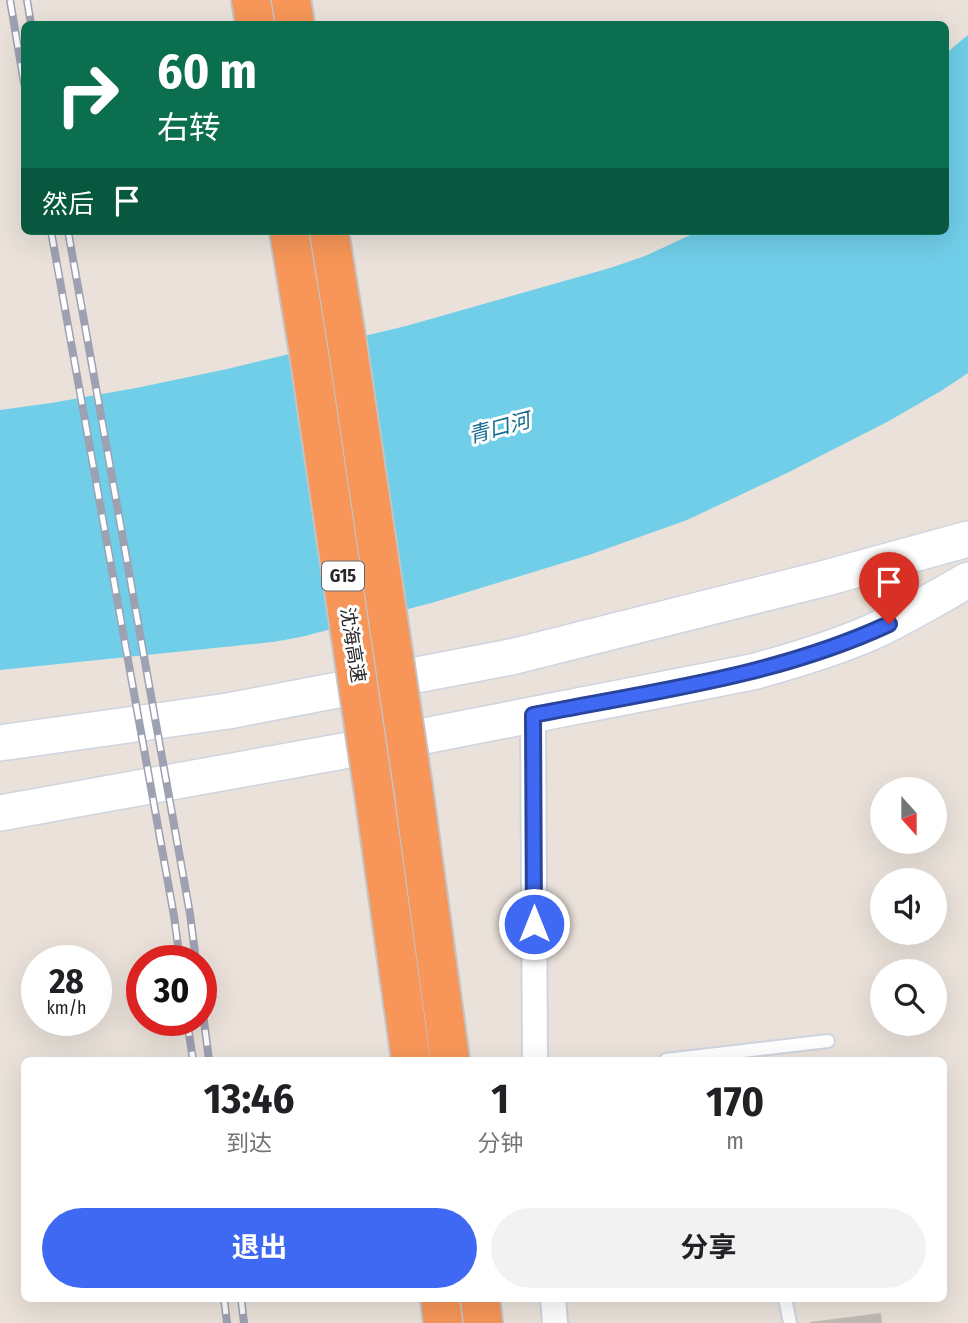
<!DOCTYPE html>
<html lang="zh">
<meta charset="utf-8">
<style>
body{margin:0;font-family:"Fira Sans Condensed","Noto Sans SC",sans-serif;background:#f2f2f2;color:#202124;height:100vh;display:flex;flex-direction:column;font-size:26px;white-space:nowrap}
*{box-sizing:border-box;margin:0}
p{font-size:23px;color:#757577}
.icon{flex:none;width:38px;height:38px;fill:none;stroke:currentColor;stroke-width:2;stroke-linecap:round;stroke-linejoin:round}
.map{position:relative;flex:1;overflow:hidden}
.side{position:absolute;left:21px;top:1057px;width:926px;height:245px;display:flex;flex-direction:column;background:#fff;border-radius:10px;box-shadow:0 7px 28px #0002}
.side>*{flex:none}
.guide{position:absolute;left:21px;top:21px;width:928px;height:214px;border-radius:10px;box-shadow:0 7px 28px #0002;background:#0b6e4f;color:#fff;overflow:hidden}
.needle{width:46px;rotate:159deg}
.buttons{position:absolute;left:870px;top:777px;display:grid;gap:14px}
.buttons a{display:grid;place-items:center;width:77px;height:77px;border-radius:50%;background:#fff;box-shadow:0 7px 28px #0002;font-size:35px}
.speed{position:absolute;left:21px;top:945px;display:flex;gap:14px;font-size:35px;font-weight:700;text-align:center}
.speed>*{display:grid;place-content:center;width:91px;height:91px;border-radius:50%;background:#fff;box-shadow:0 7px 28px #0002;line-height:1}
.speed small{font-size:18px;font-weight:400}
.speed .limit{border:10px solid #d22;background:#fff;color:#111}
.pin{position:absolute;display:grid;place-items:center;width:60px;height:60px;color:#fff;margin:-72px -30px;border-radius:50% 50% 50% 0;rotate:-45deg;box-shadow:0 0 7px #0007}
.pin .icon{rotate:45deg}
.me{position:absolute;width:77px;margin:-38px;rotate:0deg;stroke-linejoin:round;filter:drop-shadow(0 0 5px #0008)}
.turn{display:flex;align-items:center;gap:24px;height:147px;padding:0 21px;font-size:32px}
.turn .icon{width:91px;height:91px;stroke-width:2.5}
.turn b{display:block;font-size:49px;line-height:60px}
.then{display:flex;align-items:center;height:66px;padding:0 21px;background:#0003;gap:14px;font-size:26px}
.eta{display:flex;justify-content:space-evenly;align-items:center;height:119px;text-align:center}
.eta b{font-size:42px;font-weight:700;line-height:49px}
.action{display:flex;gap:14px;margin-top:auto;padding:14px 21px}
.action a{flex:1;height:80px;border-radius:42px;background:#3f69f2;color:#fff;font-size:28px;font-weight:700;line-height:80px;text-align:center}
.action a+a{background:#f2f2f2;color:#202124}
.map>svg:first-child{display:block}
</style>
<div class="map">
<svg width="968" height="1323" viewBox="0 0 968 1323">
<rect width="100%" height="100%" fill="#eae2da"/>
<path fill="#70cee9" d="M968 35V373L941 391 887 422 789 472 687 520 589 555 435 602 301 637 273 642 0 670V410L51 403 136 388 227 369 406 326 610 268 645 256 699 231H945V54Z"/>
<path fill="#c2bcb7" stroke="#c5beb4" stroke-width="2" d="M880 1314 881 1323H810Z"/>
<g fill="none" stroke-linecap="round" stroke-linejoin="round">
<g stroke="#cfd4e1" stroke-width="16">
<g id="lane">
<path d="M666 1060 828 1041"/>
<path d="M785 1298 790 1323"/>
</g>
</g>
<g stroke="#cfd4e1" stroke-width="28">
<g id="street">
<path d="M533 715 535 1060"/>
<path d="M553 1298 555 1323"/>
</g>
</g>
<g stroke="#cfd4e1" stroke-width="38">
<g id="secondary">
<path d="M0 743 228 711 511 657 826 578 968 539"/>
<path d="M0 813 404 740 752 672C793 661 833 649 872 632 905 617 936 598 968 580"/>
</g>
</g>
<g stroke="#c3c3c3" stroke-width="42">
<g id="highway">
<path d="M251 0 255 24"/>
<path d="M291 0 295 24"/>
<path d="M289 231 309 353"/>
<path d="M329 231 347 343"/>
<path d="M413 787 450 1060"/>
<path d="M375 800 411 1060"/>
<path d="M440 1298 443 1323"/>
<path d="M480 1298 483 1323"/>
</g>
</g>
<use href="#lane" stroke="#fff" stroke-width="12"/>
<use href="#street" stroke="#fff" stroke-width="24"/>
<use href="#secondary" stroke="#fff" stroke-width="35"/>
<use href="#highway" stroke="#f79658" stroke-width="38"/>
<g stroke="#9da1b2" stroke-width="8">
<g id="rail">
<path d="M10 0 24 83"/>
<path d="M27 0 31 24"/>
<path d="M51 231 174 916 180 961"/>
<path d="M68 231 190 914 196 961"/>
<path d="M201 998 209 1060"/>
<path d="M187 1020 193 1060"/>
<path d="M224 1298 227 1323"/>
<path d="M241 1298 244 1323"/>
</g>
</g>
<use href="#rail" stroke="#fff" stroke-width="5" stroke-dasharray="16" stroke-linecap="butt"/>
<g stroke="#c3c3c3" stroke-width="42" stroke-linecap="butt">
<g id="highway-bridge">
<path d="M347 343 413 787"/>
<path d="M309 353 375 800"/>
</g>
</g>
<use href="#highway-bridge" stroke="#f79658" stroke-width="38"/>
</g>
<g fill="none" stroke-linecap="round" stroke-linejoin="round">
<g stroke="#29449d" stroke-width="18">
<path id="route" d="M534 924 533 715C654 691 777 676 889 624"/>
</g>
<use href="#route" stroke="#3f69f2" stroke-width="12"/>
</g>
<g text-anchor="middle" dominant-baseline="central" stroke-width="6" stroke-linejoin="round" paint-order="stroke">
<rect fill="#fff" stroke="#686868" stroke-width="2" x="322" y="561.5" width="42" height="29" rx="5"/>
<g font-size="18" font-weight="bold" fill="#282828">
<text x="343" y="576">G15</text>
</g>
<g font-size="19" fill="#282828" stroke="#fff">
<text transform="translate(353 645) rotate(81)">沈海高速</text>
</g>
<g font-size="21" font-style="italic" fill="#126c92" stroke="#fff">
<text transform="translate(499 428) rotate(-15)">青口河</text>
</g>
</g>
</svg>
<div class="buttons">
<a><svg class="needle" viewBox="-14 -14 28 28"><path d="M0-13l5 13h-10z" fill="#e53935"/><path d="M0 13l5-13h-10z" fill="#757577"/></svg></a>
<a><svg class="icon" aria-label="sound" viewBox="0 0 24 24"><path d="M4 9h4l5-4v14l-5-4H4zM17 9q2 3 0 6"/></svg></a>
<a><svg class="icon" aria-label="search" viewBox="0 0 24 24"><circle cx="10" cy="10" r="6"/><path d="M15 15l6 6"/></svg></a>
</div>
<div class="speed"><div>28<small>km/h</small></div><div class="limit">30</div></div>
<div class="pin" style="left:889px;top:624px;background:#d93025"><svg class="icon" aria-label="arrive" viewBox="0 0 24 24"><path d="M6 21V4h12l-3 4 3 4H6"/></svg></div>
<svg class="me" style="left:534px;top:924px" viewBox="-20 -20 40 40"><circle r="17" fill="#3f69f2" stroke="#fff" stroke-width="3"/><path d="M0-11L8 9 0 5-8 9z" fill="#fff"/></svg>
<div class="guide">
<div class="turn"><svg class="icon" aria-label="right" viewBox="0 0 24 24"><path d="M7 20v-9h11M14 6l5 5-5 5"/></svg><div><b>60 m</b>右转</div></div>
<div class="then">然后<svg class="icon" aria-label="arrive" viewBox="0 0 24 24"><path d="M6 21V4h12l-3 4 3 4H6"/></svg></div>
</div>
<section class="side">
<div class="eta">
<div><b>13:46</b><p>到达</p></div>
<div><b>1</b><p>分钟</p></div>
<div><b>170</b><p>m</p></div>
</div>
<div class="action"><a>退出</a><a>分享</a></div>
</section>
</div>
